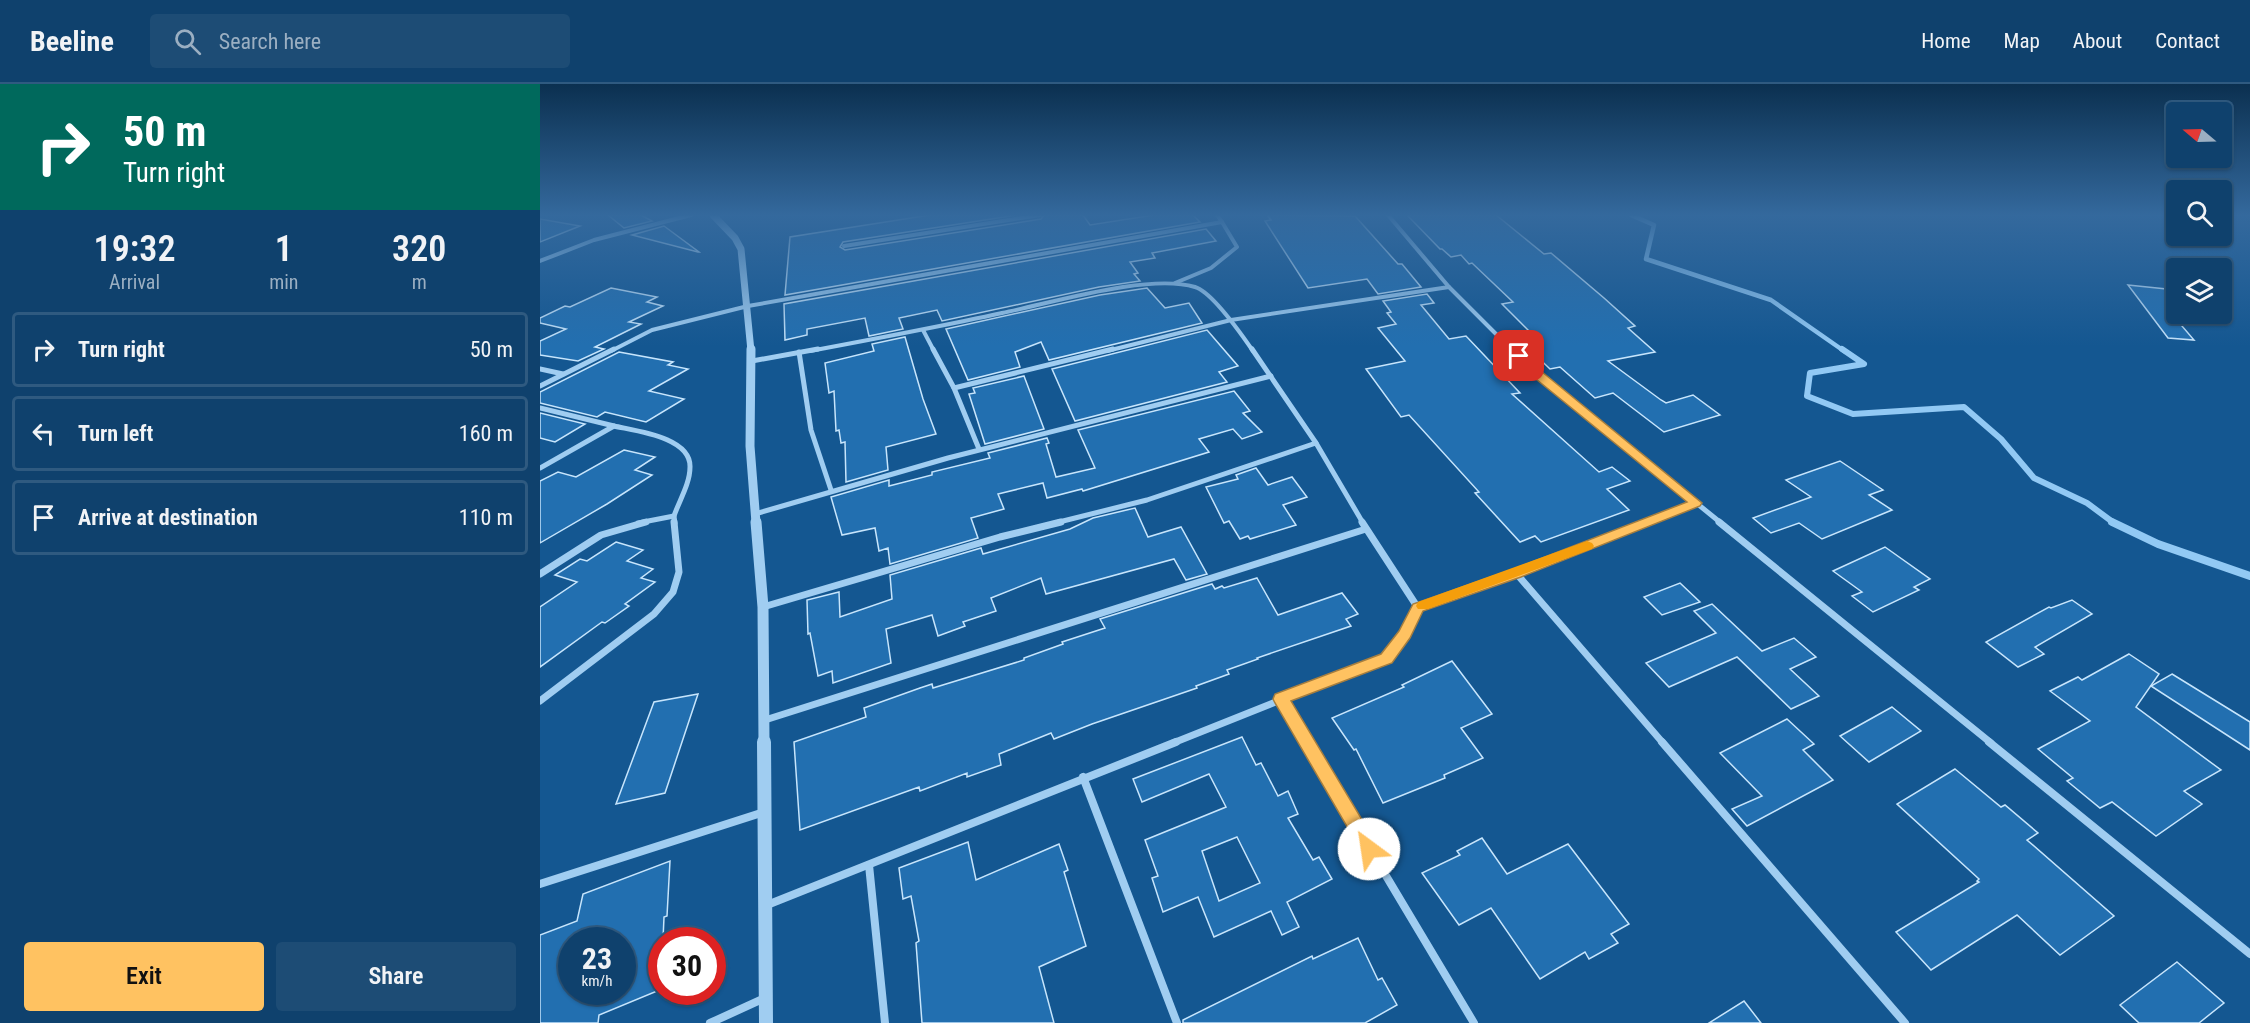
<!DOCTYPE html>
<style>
body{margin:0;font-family:"Roboto Condensed",sans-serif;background:#1d4c75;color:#f1f3f6;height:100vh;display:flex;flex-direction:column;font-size:22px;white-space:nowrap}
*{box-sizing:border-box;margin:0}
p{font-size:20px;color:#9bafc2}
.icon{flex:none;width:33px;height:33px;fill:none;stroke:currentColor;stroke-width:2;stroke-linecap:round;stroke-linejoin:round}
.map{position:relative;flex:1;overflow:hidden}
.drawer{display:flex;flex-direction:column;background:#0f416d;width:540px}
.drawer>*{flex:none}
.top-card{background:#00695c;color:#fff;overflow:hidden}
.needle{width:39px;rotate:289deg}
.tools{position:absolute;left:1626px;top:18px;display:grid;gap:12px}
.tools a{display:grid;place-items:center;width:66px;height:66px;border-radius:6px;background:#0f416d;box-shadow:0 2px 4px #0004,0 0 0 2px #2f5a80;font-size:30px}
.speed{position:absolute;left:18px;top:843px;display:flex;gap:12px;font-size:30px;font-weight:700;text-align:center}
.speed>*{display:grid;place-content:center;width:78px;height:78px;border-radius:50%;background:#0f416d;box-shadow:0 2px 4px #0004,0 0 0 2px #2f5a80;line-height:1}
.speed small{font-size:15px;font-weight:400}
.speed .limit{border:9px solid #d22;background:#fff;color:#111}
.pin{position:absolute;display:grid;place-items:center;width:51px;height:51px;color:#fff;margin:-26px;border-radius:12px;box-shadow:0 3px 9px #0006}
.me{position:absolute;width:66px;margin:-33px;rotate:329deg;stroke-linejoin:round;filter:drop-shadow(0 0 4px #0008)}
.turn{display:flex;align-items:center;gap:21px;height:126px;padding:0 24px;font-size:27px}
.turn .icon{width:78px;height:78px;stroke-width:2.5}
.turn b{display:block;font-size:42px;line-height:51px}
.eta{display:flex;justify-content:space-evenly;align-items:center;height:102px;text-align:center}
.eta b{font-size:36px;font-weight:600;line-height:42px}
.primary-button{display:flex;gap:12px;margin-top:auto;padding:12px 24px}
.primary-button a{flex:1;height:69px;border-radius:6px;background:#ffc261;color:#111;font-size:24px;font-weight:600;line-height:69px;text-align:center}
.primary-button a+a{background:#1d4c75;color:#f1f3f6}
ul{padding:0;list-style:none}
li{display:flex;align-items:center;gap:18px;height:75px;margin:0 12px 9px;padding:0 12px;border:3px solid #2f5a80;border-radius:6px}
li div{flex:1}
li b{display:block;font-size:22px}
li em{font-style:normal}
header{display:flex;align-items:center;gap:36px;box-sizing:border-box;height:84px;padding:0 30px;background:#0f416d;border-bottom:2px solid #2f5a80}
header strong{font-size:28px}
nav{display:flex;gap:33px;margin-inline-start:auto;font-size:21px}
.search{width:420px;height:54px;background:#1d4c75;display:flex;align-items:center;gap:15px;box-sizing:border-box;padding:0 21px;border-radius:6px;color:#9bafc2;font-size:22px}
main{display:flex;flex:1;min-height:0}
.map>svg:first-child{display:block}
</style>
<header>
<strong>Beeline</strong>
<div class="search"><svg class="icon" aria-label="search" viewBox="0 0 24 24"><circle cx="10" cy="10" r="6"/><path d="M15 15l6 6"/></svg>Search here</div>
<nav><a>Home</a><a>Map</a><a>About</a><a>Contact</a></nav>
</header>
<main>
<section class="drawer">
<div class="top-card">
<div class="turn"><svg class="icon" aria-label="right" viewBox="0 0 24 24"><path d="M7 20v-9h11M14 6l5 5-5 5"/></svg><div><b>50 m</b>Turn right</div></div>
</div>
<div class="eta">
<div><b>19:32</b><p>Arrival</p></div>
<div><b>1</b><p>min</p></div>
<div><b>320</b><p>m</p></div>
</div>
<ul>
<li><svg class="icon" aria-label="right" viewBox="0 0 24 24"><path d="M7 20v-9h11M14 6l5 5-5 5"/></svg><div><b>Turn right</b></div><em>50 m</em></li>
<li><svg class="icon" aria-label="left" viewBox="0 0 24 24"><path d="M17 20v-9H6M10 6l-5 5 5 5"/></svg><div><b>Turn left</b></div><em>160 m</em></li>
<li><svg class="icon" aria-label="arrive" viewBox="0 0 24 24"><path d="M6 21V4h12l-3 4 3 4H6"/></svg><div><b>Arrive at destination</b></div><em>110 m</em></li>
</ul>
<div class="primary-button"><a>Exit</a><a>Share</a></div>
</section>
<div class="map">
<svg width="1710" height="939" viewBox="0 0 1710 939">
<rect width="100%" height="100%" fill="#145791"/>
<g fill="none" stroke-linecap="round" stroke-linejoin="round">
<path stroke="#92c9f4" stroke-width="4.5" d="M1091 131 1114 141 1106 175 1231 216 1304 267"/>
<path stroke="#92c9f4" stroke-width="6" d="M1302 265 1324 280 1270 289 1267 312 1313 330 1424 323 1461 355 1494 394 1547 419 1574 439"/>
<path stroke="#92c9f4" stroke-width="8" d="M1572 438 1618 460 1710 492"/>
</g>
<g fill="#226fb0" stroke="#c7e5fc" stroke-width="1.5" fill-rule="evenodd">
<path d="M68 131H101L112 137 84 144Z"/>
<path d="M390 131H477L303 158 300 163 305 166 501 135 504 131H543L550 141 614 131H653L660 138 245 211 250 153Z"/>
<path d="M727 131 815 132 858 180H862L881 203 838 210 827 195 768 204 725 137 731 136Z"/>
<path d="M867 131H956L1004 170 1011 169 1064 214 1095 242 1088 244 1115 268 1068 277 1121 316 1126 319 1153 311 1180 331 1124 348 1073 309 1055 314 1020 283 1010 285 982 258 997 255 962 220 973 218 932 179 929 180 921 171 911 173 902 165H900Z"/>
<path d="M0 135 40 142 0 158Z"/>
<path d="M124 142 159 168H158L92 151Z"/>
<path d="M666 145 676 157 612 169 615 174 590 178 598 189 594 190 600 197 559 203 402 237 397 226 359 234 363 245 329 252 325 234 267 245V251L245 256 244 220Z"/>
<path d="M1588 201 1636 206V235L1654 256 1628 254Z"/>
<path d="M71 204 117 213 107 218 123 222 89 238 101 240 55 263 64 265 38 277 0 271V257L26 245 0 239V234L25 222 30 223Z"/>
<path d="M607 204 625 224 649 219 662 239 509 276 501 258 475 268 480 283 428 296 406 245 560 211Z"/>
<path d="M887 210 894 219 881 221 909 255 926 252 980 309 972 310 1059 388 1072 383 1090 397 1067 405 1089 426 1001 458 995 452 980 458 935 409 939 408 869 331 861 333 826 285 865 277 838 244 856 240 847 229 851 228 843 217Z"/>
<path d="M667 246 698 282 679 288 687 298 535 337 512 285Z"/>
<path d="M365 253 383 315 396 350 346 363 348 386 306 398 305 358 301 359 299 346 296 347 294 307 289 309 285 279 334 267 332 260Z"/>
<path d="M79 268 133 278 128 281 148 285 109 307 144 315 106 338 65 328 57 333 0 319V308Z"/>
<path d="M484 292 504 345 445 360 429 310 435 309 433 304Z"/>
<path d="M694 307 710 327 703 329 722 348 702 355 693 345 659 355 669 368 543 407 542 405 507 414 503 399 458 410 464 425 431 434 438 454 350 480 348 464 339 467 335 444 302 451 291 413 349 396V402L392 391V388L450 374 448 369 507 354 509 359 506 360 516 393 555 384 538 346Z"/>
<path d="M0 329 45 340 15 358 0 354Z"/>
<path d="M84 366 115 373 95 386 112 391 67 420 0 459V397L18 388 36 393Z"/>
<path d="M1300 377 1343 406 1329 411 1352 426 1282 455 1259 439 1231 449 1213 434 1271 413 1246 396Z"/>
<path d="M716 384 728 401 752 393 767 413 743 421 756 441 710 455 708 452 700 455 689 437 684 439 666 403 698 395 696 391Z"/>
<path d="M595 424 608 453 641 443 667 490 646 496 634 475 506 510 501 494 451 514 456 527 423 538 425 542 398 552 392 531 346 545 351 579 293 599 292 587 278 592 270 549 268 550 267 516 299 508 300 533 352 515 350 491 441 464 443 470 530 445 553 434Z"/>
<path d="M76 458 103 466 87 477 113 485 101 494 115 498 85 520 89 522 65 539 62 538 0 583V523L37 498 15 491 40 475 47 477Z"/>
<path d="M1345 463 1390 495 1374 503 1379 506 1333 528 1312 512 1322 508 1293 487Z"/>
<path d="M717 494 738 531 802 509 818 530 806 535 811 542 717 574 718 575 687 586 689 590 656 602 657 604 552 640 514 655 511 649 459 670 461 681 427 693V689L380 707 379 703 260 746 254 658 326 633 324 624 380 604 392 600 393 604 484 576V574L523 560 522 558 565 544 560 535 672 500 675 505 682 502 684 504Z"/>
<path d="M1140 499 1160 518 1122 531 1104 513Z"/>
<path d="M1532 516 1552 530 1495 563 1504 570 1478 583 1446 558 1509 523 1511 524Z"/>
<path d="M1172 520 1222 567 1254 554 1276 573 1250 585 1279 612 1251 625 1197 573 1129 603 1106 579 1176 549 1154 527Z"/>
<path d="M1589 570 1619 590 1596 623 1681 686 1644 707 1662 720 1616 752 1572 718 1560 724 1527 697 1533 694 1498 665 1550 637 1510 607 1538 593 1542 596Z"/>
<path d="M912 577 952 630 921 644 943 674 904 691 905 694 843 719 816 665 814 666 792 634 864 603 862 601Z"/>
<path d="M1632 590 1710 638V666L1611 602Z"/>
<path d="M158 610 125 709 76 720 114 618Z"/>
<path d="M1352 623 1381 647 1329 678 1300 652Z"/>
<path d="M1247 635 1274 660 1263 666 1293 696 1207 742 1192 725 1222 712 1180 669Z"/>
<path d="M702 653 716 681 721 679 738 712 748 707 758 730 748 734 773 776 779 773 792 795 747 818 759 843 742 851 731 827 674 853 658 813 623 828 612 794 618 792 605 756 686 723 669 690 602 718 593 695ZM697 753 720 799 679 817 662 767Z"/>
<path d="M1415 685 1461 723 1465 721 1498 749 1487 756 1574 832 1520 871 1477 831 1391 886 1356 848 1439 798 1437 797 1439 795 1357 720Z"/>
<path d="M942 754 967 790 1028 760 1089 840 1071 850 1078 859 1049 875 1045 868 1000 895 951 824 919 841 882 789 920 771 917 767Z"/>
<path d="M428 758 436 796 519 760 528 786 524 788 546 862 499 883 514 939H382L376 859 379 857 371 812 363 815 359 784Z"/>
<path d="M130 777 127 832 124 833 123 856H122V905L59 931 58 939H0V851L37 837 43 810ZM32 856H85L82 908H32Z"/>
<path d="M818 854 838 896 842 894 857 921 825 939H643V936L772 872 773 875Z"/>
<path d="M1637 878 1684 919 1659 939H1599L1580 921Z"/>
<path d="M1204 917 1221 939H1169Z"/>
</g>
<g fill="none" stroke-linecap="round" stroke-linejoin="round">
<g stroke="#a0cdf1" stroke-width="4">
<path d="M304 162 500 131"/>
<path d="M0 177 54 156 151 131"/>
<path d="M635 199 671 184 697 163 682 138"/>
<path d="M909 203 973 267"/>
<path d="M383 246 394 267"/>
<path d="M71 267 112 246 208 222 682 138 677 131"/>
<path d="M270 267C334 255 398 243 462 229 512 219 608 189 655 203 672 208 702 251 713 267"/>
<path d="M567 267 691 236 909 203 848 131"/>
</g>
<g stroke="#a0cdf1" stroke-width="5">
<path d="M393 265 414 304 439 365"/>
<path d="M712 265 776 359 823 439"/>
<path d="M972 265 995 288 1181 439"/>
<path d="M259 268 271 346 291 406"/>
<path d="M212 277 278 265"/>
<path d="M0 285 23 290"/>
<path d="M0 302 74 265"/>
<path d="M414 304 573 265"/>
<path d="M0 324 74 342 0 384"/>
<path d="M74 342C96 347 151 353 150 383 150 400 139 417 134 432"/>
<path d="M215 430 408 374 731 292"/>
<path d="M98 439 134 432 135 439"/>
<path d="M515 439 607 416 776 359"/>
<path d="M1104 439 1156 419"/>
</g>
<g stroke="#a0cdf1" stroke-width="7">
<path d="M1179 438 1451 659"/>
<path d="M976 489 1123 659"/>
<path d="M0 490 61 451 106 438"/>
<path d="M223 523 460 453 521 438"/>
<path d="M878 524 1108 438"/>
<path d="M741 615 767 659"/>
<path d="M0 617 114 530 133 508 139 488 134 438"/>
<path d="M225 636 826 445"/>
<path d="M633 659 846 574 865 550 878 524 822 438"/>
</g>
<g stroke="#a0cdf1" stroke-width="8">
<path d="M766 658 934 939"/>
<path d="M1122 658 1365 939"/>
<path d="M1449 658 1710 870"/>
<path d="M543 693 637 939"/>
<path d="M329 781 345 939"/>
<path d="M0 800 224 728"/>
<path d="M227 821 636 658"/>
<path d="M170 939 225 914"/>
</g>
<path stroke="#a0cdf1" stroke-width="7" d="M173 131 195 154 201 165 211 267"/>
<path stroke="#a0cdf1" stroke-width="9" d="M211 265 210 362 216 439"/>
<path stroke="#a0cdf1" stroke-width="11" d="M216 438 223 523 224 659"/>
<path stroke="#a0cdf1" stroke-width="14" d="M224 658 226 939"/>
</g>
<linearGradient id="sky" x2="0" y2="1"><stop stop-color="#0b3050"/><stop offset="0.5" stop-color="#34699d"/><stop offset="1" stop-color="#34699d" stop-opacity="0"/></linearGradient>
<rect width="1710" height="262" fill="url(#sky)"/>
<path fill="#ffc261" stroke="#a67e3f" stroke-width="1.5" d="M979 269 1162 419 1160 422 981 493 883 527 870 554 852 579 751 617 836 759 838 765 836 770 829 773 823 770 735 619 733 615 735 610 841 570 859 547 873 520 971 486 1147 418 991 291 974 272Z"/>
<path fill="#f59e0b" d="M1047 457 1052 459 1054 462 1052 465 888 525H878L876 522 878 518Z"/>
</svg>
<div class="tools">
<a><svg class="needle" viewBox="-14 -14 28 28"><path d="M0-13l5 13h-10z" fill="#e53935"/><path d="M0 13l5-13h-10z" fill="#9bafc2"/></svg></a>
<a><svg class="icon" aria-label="search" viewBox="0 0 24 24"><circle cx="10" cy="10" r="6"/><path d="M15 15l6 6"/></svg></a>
<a><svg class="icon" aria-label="layers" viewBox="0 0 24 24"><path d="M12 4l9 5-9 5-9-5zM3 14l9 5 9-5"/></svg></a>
</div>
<div class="speed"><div>23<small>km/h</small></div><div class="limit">30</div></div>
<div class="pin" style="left:979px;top:272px;background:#d93025"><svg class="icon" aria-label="arrive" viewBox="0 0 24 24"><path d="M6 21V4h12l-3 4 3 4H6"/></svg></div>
<svg class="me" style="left:829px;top:765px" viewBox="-20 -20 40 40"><circle r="19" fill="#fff"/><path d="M0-13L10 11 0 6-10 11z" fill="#ffc261"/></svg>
</div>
</main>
